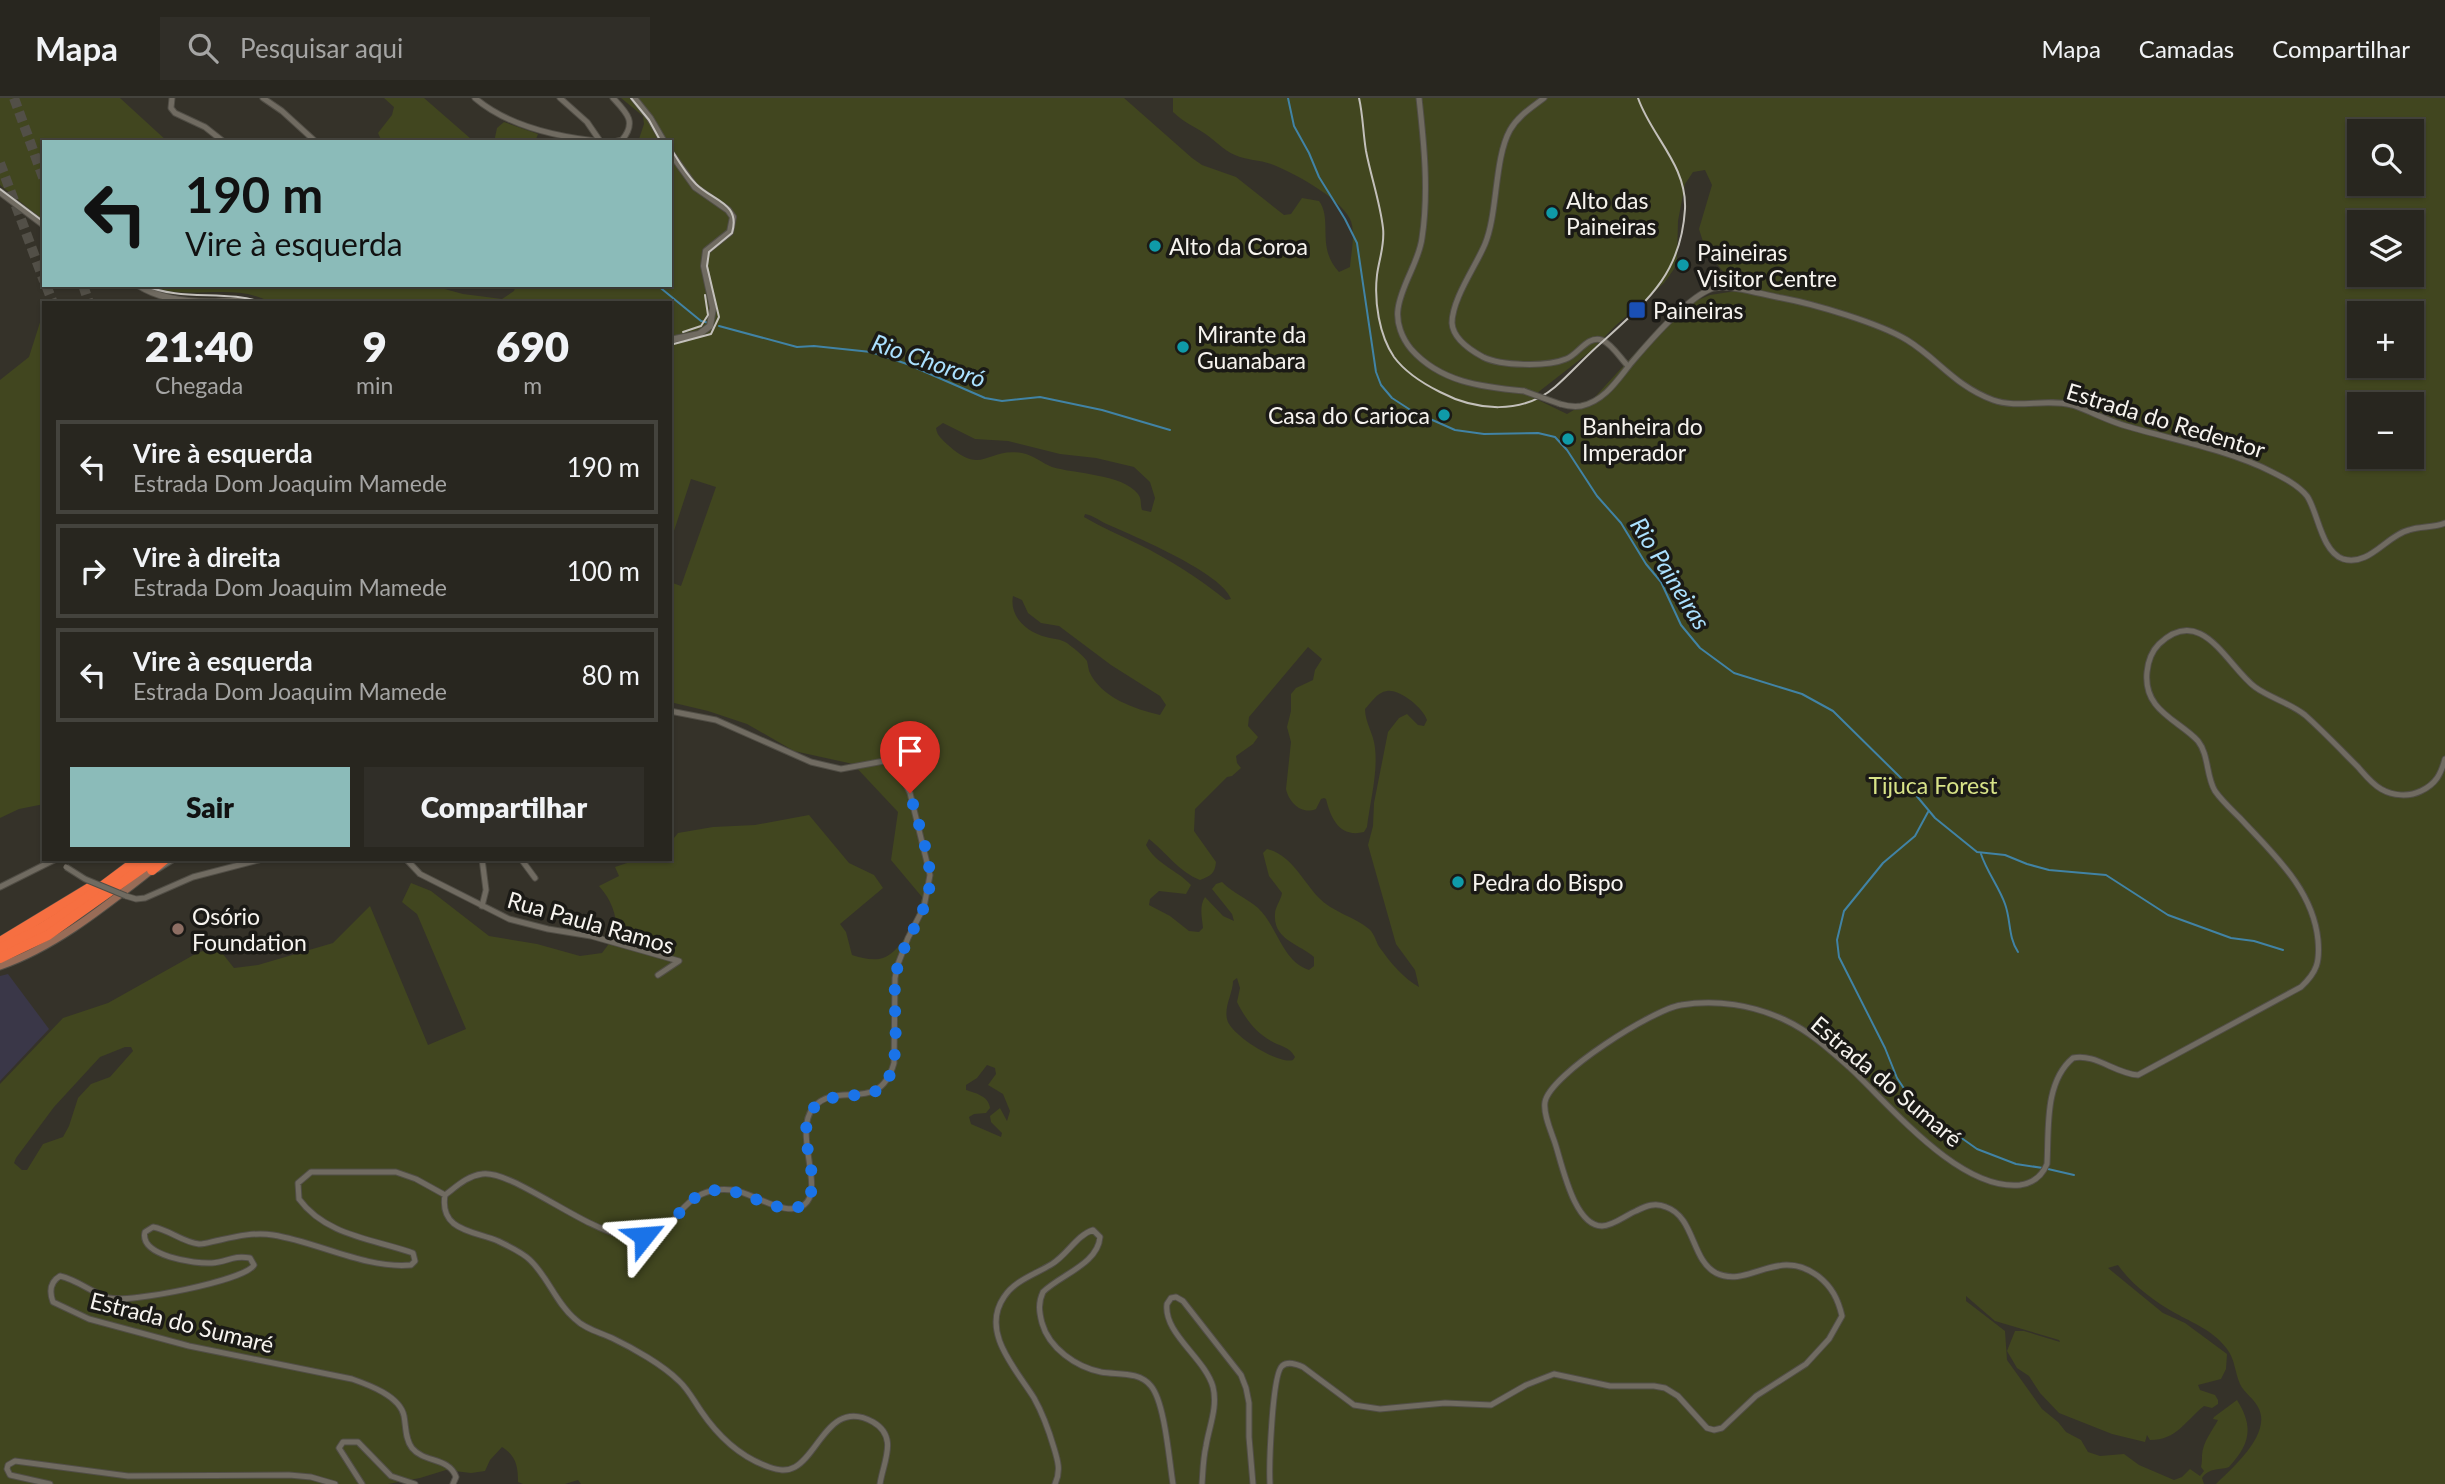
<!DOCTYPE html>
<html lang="pt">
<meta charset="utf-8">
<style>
body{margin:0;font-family:Lato,sans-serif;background:#302e28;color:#f1f3f6;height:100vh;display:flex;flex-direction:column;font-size:26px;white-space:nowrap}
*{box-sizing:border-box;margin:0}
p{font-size:23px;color:#a5a5a4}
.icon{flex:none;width:38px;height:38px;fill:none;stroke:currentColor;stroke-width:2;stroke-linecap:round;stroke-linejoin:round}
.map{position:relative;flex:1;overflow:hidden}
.details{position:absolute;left:42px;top:203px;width:630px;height:560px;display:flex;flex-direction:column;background:#28261f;border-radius:0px;box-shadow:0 2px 5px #0004,0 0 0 2px #44433d}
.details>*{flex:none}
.top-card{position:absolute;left:42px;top:42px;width:630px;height:147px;border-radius:0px;box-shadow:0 2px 5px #0004,0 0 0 2px #44433d;background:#8bbbb9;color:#111;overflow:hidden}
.buttons{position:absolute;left:2347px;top:21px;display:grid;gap:14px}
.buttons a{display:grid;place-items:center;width:77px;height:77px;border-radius:0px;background:#28261f;box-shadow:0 2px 5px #0004,0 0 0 2px #44433d;font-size:35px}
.pin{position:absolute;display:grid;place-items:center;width:60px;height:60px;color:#fff;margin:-72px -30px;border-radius:50% 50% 50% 0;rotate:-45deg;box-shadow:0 0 7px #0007}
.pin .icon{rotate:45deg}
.me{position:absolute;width:77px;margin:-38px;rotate:62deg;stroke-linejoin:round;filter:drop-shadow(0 0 5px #0008)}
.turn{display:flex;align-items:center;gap:24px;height:147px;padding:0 28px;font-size:32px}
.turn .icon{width:91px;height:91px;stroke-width:2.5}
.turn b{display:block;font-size:49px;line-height:60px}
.eta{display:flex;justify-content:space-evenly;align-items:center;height:119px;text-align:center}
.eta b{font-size:42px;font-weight:800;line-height:49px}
.cta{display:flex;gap:14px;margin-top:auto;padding:14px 28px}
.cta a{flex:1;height:80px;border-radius:0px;background:#8bbbb9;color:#111;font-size:28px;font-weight:800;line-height:80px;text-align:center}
.cta a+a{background:#302e28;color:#f1f3f6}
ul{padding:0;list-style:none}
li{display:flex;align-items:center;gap:21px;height:94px;margin:0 14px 10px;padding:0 14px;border:4px solid #44433d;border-radius:0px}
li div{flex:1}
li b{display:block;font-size:26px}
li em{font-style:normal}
header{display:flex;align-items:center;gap:42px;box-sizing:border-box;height:98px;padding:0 35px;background:#28261f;border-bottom:2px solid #44433d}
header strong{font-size:33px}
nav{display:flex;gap:38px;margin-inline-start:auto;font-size:24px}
.search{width:490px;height:63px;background:#302e28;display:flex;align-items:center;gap:18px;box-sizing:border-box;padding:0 24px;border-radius:0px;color:#a5a5a4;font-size:26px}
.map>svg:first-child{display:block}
</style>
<header>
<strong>Mapa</strong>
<div class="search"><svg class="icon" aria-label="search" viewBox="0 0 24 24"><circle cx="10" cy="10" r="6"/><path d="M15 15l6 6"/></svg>Pesquisar aqui</div>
<nav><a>Mapa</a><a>Camadas</a><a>Compartilhar</a></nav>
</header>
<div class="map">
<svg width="2445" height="1386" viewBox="0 0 2445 1386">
<rect width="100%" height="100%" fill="#353229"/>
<path fill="#3a3748" d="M8 876 49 931 0 983V878Z"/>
<g fill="#41461f" fill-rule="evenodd">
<path d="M0 0H120L168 44H44V123L0 87Z"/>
<path d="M384 0H424L471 41 478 44H382L378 35 392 17 394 9Z"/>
<path d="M621 0H1124L1192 60 1202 67 1236 79 1284 117 1291 116 1302 100 1319 103C1333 122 1316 150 1339 174L1350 169C1351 156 1356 133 1350 121 1339 99 1294 75 1271 66 1260 62 1246 62 1235 57 1223 52 1215 42 1204 35 1192 27 1186 26 1173 14V0H2445V1386H2216C2232 1370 2271 1337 2259 1311 2255 1301 2244 1295 2240 1286 2235 1275 2235 1261 2227 1251 2214 1233 2193 1225 2175 1215 2154 1203 2132 1187 2118 1167L2108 1170 2163 1215 2185 1225 2227 1256 2226 1271 2221 1281 2198 1287 2200 1292 2215 1297 2218 1302V1306L2212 1310 2204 1308C2185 1323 2177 1342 2150 1342L2147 1337 2145 1344 2112 1336 2059 1315 2040 1295 2029 1278 2017 1270 2007 1253 2015 1233H2024L2060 1244 2059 1242 1995 1223 1966 1198V1203L2005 1233 2007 1262 2042 1311 2058 1324 2066 1334 2081 1342 2088 1354 2100 1358 2124 1356 2139 1367 2174 1382 2182 1379 2190 1371 2200 1378 2204 1373 2201 1369C2202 1365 2202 1361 2202 1357 2203 1344 2212 1333 2218 1322L2213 1321 2214 1319 2237 1302C2254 1329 2250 1346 2229 1369 2217 1373 2210 1369 2202 1380L2204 1386H581L578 1382 565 1386H523L518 1384C518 1368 516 1358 502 1349L490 1362 485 1373 471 1375 446 1372 420 1380 388 1386H0V986L63 920 108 905 199 854 218 850 234 870 258 867 333 845 370 808 428 947 466 931 417 816 402 804 411 785 431 793 489 838 537 846 580 858 602 855 617 835C616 815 612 803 599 788L619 778 615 769 639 761H670V745L678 735 713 729 755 727 809 717 849 765 874 777 883 790 840 826 846 834 852 857C861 860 870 862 879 861 901 858 918 818 922 799L891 762 898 714 853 666 794 653 747 626 708 613 670 604V484L681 488 716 389 691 381 673 436 670 435V205H271C234 182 187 205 149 187H430L463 196 502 201 514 193 516 187H670V44H638L644 26 643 18ZM2359 33H2412V86H2359ZM1705 72 1712 87 1699 131 1705 150 1724 175 1749 191 1710 197 1686 207 1660 228 1594 300 1567 316 1532 299 1591 253 1614 229 1664 185 1674 171 1677 161 1678 123 1685 86 1693 74ZM2359 124H2412V177H2359ZM2359 215H2412V268H2359ZM2359 306H2412V359H2359ZM943 325 975 341 1008 343 1060 356 1096 360 1134 369 1150 384 1155 400 1151 414 1142 412C1140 406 1142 401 1138 396 1123 376 1075 376 1052 369 1042 365 1033 357 1022 355 986 349 983 379 948 347 942 341 937 338 936 330ZM1085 416C1093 417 1101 424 1109 427 1136 439 1222 475 1231 501L1226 502C1200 481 1169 461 1138 446 1120 437 1101 429 1084 419ZM1013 498 1022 502 1028 515 1041 525 1059 528 1111 567 1160 598 1166 607 1160 617C1135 611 1101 600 1089 573 1089 572 1087 563 1087 563 1083 557 1072 549 1067 545 1061 541 1053 541 1046 539 1027 534 1009 519 1013 498ZM1308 549 1322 561 1315 572 1313 582 1296 590 1291 596V613L1287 629 1291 644 1286 691C1289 705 1302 717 1316 711L1321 701 1324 700 1326 701C1331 721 1340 740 1364 734L1367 729C1370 704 1378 675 1375 650 1374 636 1365 625 1365 611 1371 605 1377 594 1387 593 1400 591 1423 610 1427 622L1424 628 1418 627 1407 616 1399 620 1388 634 1374 705 1373 728 1368 747 1396 846 1415 872 1419 889C1404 881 1390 864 1380 850 1376 845 1375 836 1369 831 1355 819 1332 814 1318 799 1303 783 1291 757 1267 751L1263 755 1269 778 1282 795C1281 802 1275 809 1275 816 1273 842 1300 846 1314 859V868L1309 872C1282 863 1278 829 1258 810 1248 801 1233 795 1222 784L1216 786 1212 791 1232 816 1234 823 1223 818 1205 799C1199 808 1202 820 1203 830L1199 834 1189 833 1170 818 1149 807 1150 801 1159 793 1186 796 1191 787C1177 772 1156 766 1146 747L1149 741C1166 754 1179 774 1200 782 1211 778 1215 775 1216 764L1194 733 1195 711 1227 679 1232 678 1241 670 1237 665 1236 658 1253 646 1258 639 1248 628 1249 619ZM1237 880 1240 890 1237 904C1245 920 1255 934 1271 943 1281 949 1289 948 1295 959L1293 962C1279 967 1230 937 1227 921 1224 908 1233 895 1233 883ZM125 949H131L133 953 110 979 91 986 78 1000 69 1028 63 1039 43 1046 27 1072H22L14 1065 16 1060 54 1009 100 959ZM987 967 995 970 996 976 988 987 1003 996 1010 1013 1007 1023 1000 1010 990 1018 991 1024 1002 1035 1001 1039 971 1026 969 1019 974 1016 986 1015 990 1010C989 998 975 995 966 992V987L977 980Z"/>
<path d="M504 24 538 36 535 44H494L497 30Z"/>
<path d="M43 215 44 706 19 711 0 720V282L29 259Z"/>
</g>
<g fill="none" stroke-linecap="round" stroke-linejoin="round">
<g stroke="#4183a5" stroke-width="2">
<path d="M1288 0 1294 28 1309 55 1319 79 1345 121 1357 145 1376 274 1381 287 1392 300 1412 313 1455 332 1484 336 1538 335 1555 339 1567 352 1597 398 1621 425 1646 466 1661 484 1681 527 1700 550 1734 575 1802 596 1833 613 1905 684 1935 720 1977 754 2005 757 2027 766 2049 772 2106 777 2168 817 2231 840 2254 843 2283 852"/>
<path d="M657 187 701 223 709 225"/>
<path d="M719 228 797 249 814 248 871 254 907 266 985 300 1002 303 1040 299 1102 312 1170 332"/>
<path d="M1928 714 1915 738 1883 765 1844 813 1837 842 1839 859 1885 950 1897 980 1915 1007 1977 1051 2016 1066 2043 1070"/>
<path d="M1981 756C1987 774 1999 789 2005 806 2011 822 2008 839 2018 854"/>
<path d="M2048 1071 2074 1077"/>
</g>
<g stroke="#524f47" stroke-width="10" stroke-dasharray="10 5" stroke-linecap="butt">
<path d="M14 0 44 82"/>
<path d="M0 65 44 183"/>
<path d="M46 187 53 205"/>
<path d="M83 187 89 205"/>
</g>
<g stroke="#514e46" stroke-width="7">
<g id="minor">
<path d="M172 0 171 10 175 15 205 29 224 44"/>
<path d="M263 0 282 13 316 44"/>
<path d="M475 0C510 30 562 40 607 44"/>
<path d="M560 0 587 24 600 43"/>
<path d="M613 0C627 15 637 24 622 42L614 44"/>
<path d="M1419 0C1424 45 1429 94 1422 140 1419 164 1401 187 1398 211 1396 225 1402 240 1411 251 1440 284 1481 289 1524 293"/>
<path d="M1544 0C1531 10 1518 18 1510 32 1494 61 1498 115 1485 146 1476 168 1452 201 1452 225 1453 240 1470 252 1483 259 1501 268 1547 269 1566 261 1578 257 1587 237 1602 242 1612 246 1621 261 1628 268"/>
<path d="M1560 306C1567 308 1574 309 1581 308 1605 303 1618 281 1632 264 1649 244 1689 197 1714 190 1730 186 1764 197 1782 200 1814 206 1879 225 1907 242 1938 261 1955 288 1993 302 2018 311 2046 300 2072 307 2090 313 2108 323 2126 328 2173 342 2229 352 2272 374 2284 380 2298 387 2307 398 2318 414 2321 453 2343 461 2369 469 2387 437 2409 432 2421 428 2433 430 2445 425"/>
<path d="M406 761 420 776 509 821 548 831 591 838 679 863 658 877"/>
<path d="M482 761 486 792 482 808"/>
<path d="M521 761 535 780"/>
<path d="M158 771 174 761"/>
<path d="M0 789 56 761"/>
<path d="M126 798 136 801 145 800 193 779 262 761"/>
<path d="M445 1097C457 1088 467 1078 482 1076 510 1071 584 1131 622 1137 635 1139 652 1139 664 1132 670 1128 674 1122 678 1116 693 1098 708 1089 733 1092 752 1094 791 1124 807 1104 822 1086 794 1033 813 1010 837 981 879 1018 894 965L895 880 898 866 908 840 924 809 930 777 910 695 898 670 884 663 841 671 811 664 716 622 670 613"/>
<path d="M50 1386 10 1377 7 1371 8 1367 15 1363 128 1378 289 1377 311 1379 335 1386"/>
<path d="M362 1386 339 1350 343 1344H358L391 1378 415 1386"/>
<path d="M453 1386 456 1379C449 1359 424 1365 412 1350 405 1341 406 1328 404 1318 400 1298 369 1287 352 1281L189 1248 89 1221 53 1204C49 1193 50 1184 60 1178 78 1182 92 1195 109 1200 130 1205 244 1183 254 1167L250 1160C233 1157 227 1164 212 1165 195 1166 139 1158 145 1134L153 1129C170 1132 182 1144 199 1146 206 1146 213 1143 220 1142 237 1138 256 1134 273 1137 318 1144 365 1171 411 1167L415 1163 413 1155C374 1141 326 1138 299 1101L298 1085 311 1074H396L416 1081 445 1097C439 1133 474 1133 498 1143 508 1148 522 1154 530 1162 548 1179 556 1205 575 1221 585 1231 599 1234 612 1240 633 1250 663 1267 679 1283 688 1291 694 1303 701 1313 718 1338 740 1359 769 1369 778 1372 786 1374 795 1369 819 1356 831 1300 873 1324 899 1339 883 1364 880 1386"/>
<path d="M1055 1386C1061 1373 1058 1363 1054 1350 1049 1333 1043 1316 1034 1300 1016 1271 980 1234 1004 1199 1015 1182 1036 1176 1052 1166 1067 1157 1077 1137 1093 1132L1100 1139C1098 1166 1060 1177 1043 1194 1038 1205 1039 1213 1042 1225 1049 1250 1076 1269 1101 1274 1118 1277 1139 1273 1151 1288 1165 1305 1169 1362 1173 1386"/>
<path d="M1202 1386C1203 1373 1203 1361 1206 1348 1209 1329 1218 1309 1213 1289 1205 1260 1163 1235 1167 1206L1171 1200 1176 1199 1183 1203 1241 1277 1246 1290 1249 1305V1339L1253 1386"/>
<path d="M1270 1386C1269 1369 1272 1277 1282 1268 1288 1263 1296 1266 1303 1269L1354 1307 1380 1311 1445 1305 1491 1307 1526 1287 1554 1276 1610 1288H1654L1665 1290 1678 1298 1707 1330 1714 1332 1722 1330 1756 1298 1806 1266 1829 1241 1842 1218C1838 1201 1832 1189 1818 1178 1777 1148 1749 1191 1716 1175 1691 1162 1695 1119 1666 1109 1655 1104 1646 1108 1636 1113 1626 1117 1613 1128 1602 1128 1574 1128 1562 1066 1555 1045 1551 1033 1543 1016 1545 1004 1550 976 1654 911 1681 907 1716 901 1753 907 1785 922 1809 933 1830 952 1849 969 1890 1007 1959 1093 2020 1087 2034 1085 2042 1078 2047 1066 2049 1032 2044 984 2073 960 2095 955 2116 976 2138 977L2301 889C2317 874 2320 864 2318 842 2313 791 2273 756 2240 720 2232 712 2222 703 2215 693 2206 678 2209 657 2198 643 2179 622 2143 613 2147 574 2148 564 2151 554 2159 546 2202 505 2227 568 2255 589 2270 600 2290 605 2305 617 2324 634 2341 652 2358 669 2365 677 2372 686 2381 691 2393 698 2409 699 2421 693 2436 686 2441 676 2445 661"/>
</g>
</g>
<g stroke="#514e46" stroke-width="8">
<g id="tertiary">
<path d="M634 0 650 20 664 44"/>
<path d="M670 54 695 89 728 112 733 119 730 134 706 153 704 168 713 210 710 228 699 236 670 242"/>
<path d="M0 94 44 127"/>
<path d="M138 187C158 200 186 204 210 204 225 204 240 201 255 205"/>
</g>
</g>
<g stroke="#514e46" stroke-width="9">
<path id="secondary" d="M0 868C55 849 104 809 149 774"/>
</g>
<g stroke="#514e46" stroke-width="11">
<g id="motorway">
<path d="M152 772 165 761"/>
<path d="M2 843 91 789"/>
<path d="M0 850C51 831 95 793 139 761"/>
<path d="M0 860 48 837 155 761"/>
</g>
</g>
<use href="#minor" stroke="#706b61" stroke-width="5"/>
<use href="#tertiary" stroke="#706b61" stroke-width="6"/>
<use href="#secondary" stroke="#986c57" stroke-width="7"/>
<use href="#motorway" stroke="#f66f41" stroke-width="10"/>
<g stroke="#c3c0ba" stroke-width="2">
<path d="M631 0 649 22 661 44"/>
<path d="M1359 0C1363 17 1363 35 1366 53 1371 79 1380 104 1383 130 1385 147 1379 161 1377 177 1374 203 1379 237 1394 259 1405 274 1424 286 1440 294 1476 313 1522 317 1555 289 1571 275 1585 259 1601 245 1646 204 1681 177 1685 111 1687 67 1651 38 1638 0"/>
<path d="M670 49C678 62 685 75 696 86 713 103 741 105 732 135L709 154 707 168 719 219 711 236 670 247"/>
<path d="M0 91 44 124"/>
<path d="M144 187C182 204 226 191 264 205"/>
<path d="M683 234 701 228 708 217 705 197"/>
</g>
<g stroke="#514e46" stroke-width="7" stroke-linecap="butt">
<g id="minor-bridge">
<path d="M1524 293 1560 306"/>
<path d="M66 769 85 781 126 798"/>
</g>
</g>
<use href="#minor-bridge" stroke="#706b61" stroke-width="5"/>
</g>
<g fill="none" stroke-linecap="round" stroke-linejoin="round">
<path stroke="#1a73e8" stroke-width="12" stroke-dasharray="0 21.6" d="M644 1138C681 1132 678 1097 716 1092 746 1089 777 1121 806 1106 823 1081 798 1045 809 1018 822 986 867 1007 884 987 904 962 891 908 896 877 901 842 931 814 930 778 929 754 916 719 910 695"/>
</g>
<g fill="#0f9aa8" stroke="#1b1a16" stroke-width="2.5">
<circle cx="1552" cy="115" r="7"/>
<circle cx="1155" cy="148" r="7"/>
<circle cx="1683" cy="167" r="7"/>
<circle cx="1183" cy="249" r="7"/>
<circle cx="1444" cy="317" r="7"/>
<circle cx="1568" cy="341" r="7"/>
<circle cx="1458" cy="784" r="7"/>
</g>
<rect fill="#1a4fb4" stroke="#1b1a16" stroke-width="2.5" x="1628" y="203" width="18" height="18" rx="3.5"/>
<circle fill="#8d6e63" stroke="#1b1a16" stroke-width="2.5" cx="178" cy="831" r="7"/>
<g text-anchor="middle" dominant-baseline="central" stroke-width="7" stroke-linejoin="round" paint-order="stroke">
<g font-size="23" fill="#f7f4ef" stroke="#1b1a16" text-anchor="start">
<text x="1566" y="102">Alto das<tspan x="1566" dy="26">Paineiras</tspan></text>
<text x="1169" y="148">Alto da Coroa</text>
<text x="1697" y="154">Paineiras<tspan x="1697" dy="26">Visitor Centre</tspan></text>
<text x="1653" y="212">Paineiras</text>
<text x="1197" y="236">Mirante da<tspan x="1197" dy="26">Guanabara</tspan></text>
<text x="1430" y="317" text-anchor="end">Casa do Carioca</text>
<text x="1582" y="328">Banheira do<tspan x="1582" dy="26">Imperador</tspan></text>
<text x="1472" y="784">Pedra do Bispo</text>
<text x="192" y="818">Osório<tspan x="192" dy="26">Foundation</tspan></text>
</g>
<g font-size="23" fill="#f7f4ef" stroke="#1b1a16">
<text transform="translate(2166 322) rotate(17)">Estrada do Redentor</text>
<text transform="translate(591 824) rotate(16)">Rua Paula Ramos</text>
<text transform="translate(1887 983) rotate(40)">Estrada do Sumaré</text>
<text transform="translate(182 1224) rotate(14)">Estrada do Sumaré</text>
</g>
<g font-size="23" fill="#d8e388" stroke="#1b1a16">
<text x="1933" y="687">Tijuca Forest</text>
</g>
<g font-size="24" font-style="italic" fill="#abe1ff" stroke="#1b1a16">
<text transform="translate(929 262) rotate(19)">Rio Chororó</text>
<text transform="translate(1671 475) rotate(58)">Rio Paineiras</text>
</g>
</g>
</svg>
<div class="buttons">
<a><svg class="icon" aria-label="search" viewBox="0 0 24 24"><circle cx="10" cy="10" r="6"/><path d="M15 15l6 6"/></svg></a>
<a><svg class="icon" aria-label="layers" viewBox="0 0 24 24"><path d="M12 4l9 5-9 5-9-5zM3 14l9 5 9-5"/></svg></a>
<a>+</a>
<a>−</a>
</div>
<div class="pin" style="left:910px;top:695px;background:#d93025"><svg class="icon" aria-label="arrive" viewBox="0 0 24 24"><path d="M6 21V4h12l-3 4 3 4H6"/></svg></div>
<svg class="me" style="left:644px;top:1138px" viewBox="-20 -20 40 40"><path d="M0-17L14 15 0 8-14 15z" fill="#1a73e8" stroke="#fff" stroke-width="4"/></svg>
<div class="top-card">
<div class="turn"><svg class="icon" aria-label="left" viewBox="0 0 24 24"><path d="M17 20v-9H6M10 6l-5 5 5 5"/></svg><div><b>190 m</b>Vire à esquerda</div></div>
</div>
<section class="details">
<div class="eta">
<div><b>21:40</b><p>Chegada</p></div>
<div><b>9</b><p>min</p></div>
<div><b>690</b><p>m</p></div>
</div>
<ul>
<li><svg class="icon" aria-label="left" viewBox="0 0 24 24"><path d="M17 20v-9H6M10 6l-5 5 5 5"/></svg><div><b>Vire à esquerda</b><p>Estrada Dom Joaquim Mamede</p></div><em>190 m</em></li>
<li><svg class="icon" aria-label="right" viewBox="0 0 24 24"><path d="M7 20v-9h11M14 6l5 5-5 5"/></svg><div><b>Vire à direita</b><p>Estrada Dom Joaquim Mamede</p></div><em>100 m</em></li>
<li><svg class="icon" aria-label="left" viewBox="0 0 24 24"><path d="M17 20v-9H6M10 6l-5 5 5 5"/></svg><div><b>Vire à esquerda</b><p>Estrada Dom Joaquim Mamede</p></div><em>80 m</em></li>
</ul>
<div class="cta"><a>Sair</a><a>Compartilhar</a></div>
</section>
</div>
